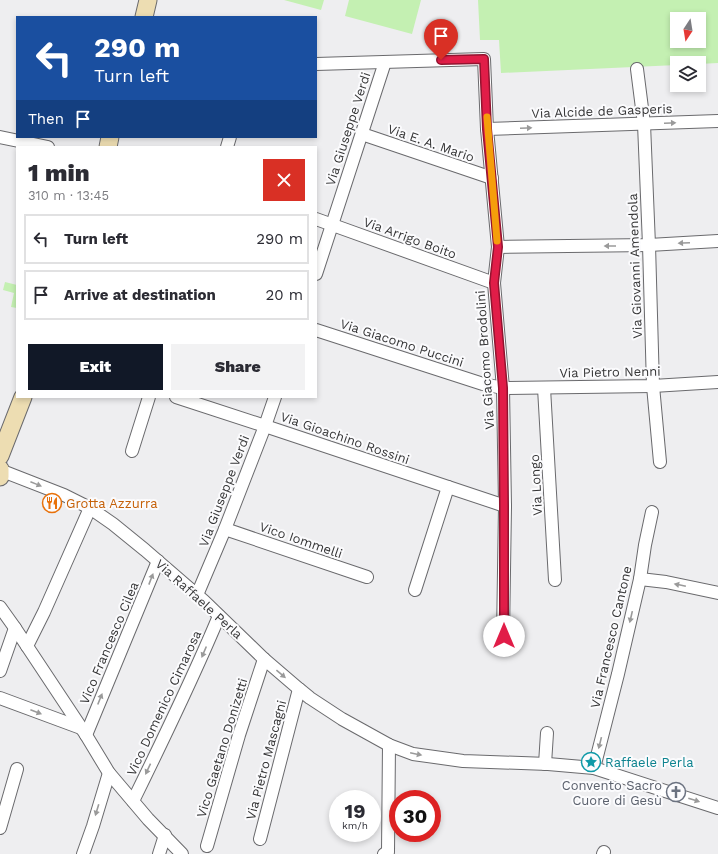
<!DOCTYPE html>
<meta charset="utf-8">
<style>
body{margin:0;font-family:"Work Sans",sans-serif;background:#f2f2f3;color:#2b2b33;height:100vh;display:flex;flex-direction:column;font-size:15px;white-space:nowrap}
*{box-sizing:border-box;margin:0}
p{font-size:13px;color:#7c7c81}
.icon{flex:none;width:22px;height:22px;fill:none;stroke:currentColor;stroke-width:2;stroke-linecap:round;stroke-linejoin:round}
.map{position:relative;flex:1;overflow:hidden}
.sheet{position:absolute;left:16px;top:146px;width:301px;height:252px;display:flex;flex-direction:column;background:#fff;border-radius:0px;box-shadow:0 2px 6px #0003}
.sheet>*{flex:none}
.hud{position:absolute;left:16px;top:16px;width:301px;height:122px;border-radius:0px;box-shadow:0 2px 6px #0003;background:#1a4fa0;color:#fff;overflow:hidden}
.needle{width:26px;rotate:192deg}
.fabs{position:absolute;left:670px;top:12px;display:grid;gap:8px}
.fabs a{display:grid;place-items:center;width:36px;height:36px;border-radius:0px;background:#fff;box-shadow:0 2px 6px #0003;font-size:20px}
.speed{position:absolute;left:329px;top:790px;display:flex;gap:8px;font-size:20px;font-weight:700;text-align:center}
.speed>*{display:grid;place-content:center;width:52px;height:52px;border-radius:50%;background:#fff;box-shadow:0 2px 6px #0003;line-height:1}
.speed small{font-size:10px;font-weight:400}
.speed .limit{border:6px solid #d22;background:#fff;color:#111}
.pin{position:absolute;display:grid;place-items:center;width:34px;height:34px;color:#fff;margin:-41px -17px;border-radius:50% 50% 50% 0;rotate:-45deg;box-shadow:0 0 4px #0007}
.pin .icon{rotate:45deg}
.me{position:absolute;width:44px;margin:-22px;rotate:0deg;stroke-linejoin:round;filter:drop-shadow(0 0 3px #0008)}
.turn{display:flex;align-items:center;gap:14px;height:84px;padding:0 12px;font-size:18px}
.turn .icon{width:52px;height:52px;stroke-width:2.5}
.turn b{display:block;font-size:28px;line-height:34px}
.then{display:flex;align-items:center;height:38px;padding:0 12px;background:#0003;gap:8px;font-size:15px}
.round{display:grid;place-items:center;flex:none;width:42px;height:42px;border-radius:0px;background:#f2f2f3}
.overview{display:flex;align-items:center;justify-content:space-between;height:68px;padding:0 12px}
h1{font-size:24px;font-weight:800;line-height:30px}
.button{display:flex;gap:8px;margin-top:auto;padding:8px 12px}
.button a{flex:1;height:46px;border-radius:0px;background:#111827;color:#fff;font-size:16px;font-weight:800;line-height:46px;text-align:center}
.button a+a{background:#f2f2f3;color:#2b2b33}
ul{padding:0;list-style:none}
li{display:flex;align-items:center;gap:12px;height:50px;margin:0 8px 6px;padding:0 4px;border:2px solid #e1e1e2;border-radius:0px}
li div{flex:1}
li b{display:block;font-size:15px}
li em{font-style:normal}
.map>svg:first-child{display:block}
</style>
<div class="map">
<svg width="718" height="854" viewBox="0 0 718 854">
<rect width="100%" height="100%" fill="#eeeef0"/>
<g fill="#c4f0b2" fill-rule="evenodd">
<path d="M284 0H324L321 10Z"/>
<path d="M349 0H421L412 34 345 16Z"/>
<path d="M478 0H718V63L699 64V63H677V65L501 73 499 40H480ZM677 19H699V41H677Z"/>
<path d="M5 282 17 285V308L11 307 14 293 3 290Z"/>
</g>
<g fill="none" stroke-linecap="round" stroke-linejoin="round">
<g stroke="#6a6a6d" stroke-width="14">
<g id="street">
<path d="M316 64 484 59 487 129 498 247 494 283 503 388 505 506 503 636"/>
<path d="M637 69 644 124 649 245 653 386 660 462"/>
<path d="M487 129 718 121"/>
<path d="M362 134 492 178"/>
<path d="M0 137 48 147"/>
<path d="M227 147 230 137"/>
<path d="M316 219 494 283"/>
<path d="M498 247 649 245 718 241"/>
<path d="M316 274 385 62"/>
<path d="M316 330 483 384 503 388 653 386 718 382"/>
<path d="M544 388 555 580"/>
<path d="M176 397 265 426 505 506"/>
<path d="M132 451 149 397"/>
<path d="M0 470 64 495 90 508 113 524 145 550 204 601 264 659 299 689 310 698 342 719 389 745 413 754 463 761 548 764 594 768 718 808"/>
<path d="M225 529 367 577"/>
<path d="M640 579 666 582 718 593"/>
<path d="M415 590 448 487"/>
<path d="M197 595 225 529 265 426 275 397"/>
<path d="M0 607 15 628 86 735 109 773 148 819 182 854"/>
<path d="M27 646 44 612 90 508"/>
<path d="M0 671 15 628"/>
<path d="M0 698 81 728"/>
<path d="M86 735 158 561"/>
<path d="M545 764 547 733"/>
<path d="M594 768 618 674 640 579 645 545 652 512"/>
<path d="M133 801C163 740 193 678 219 616"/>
<path d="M0 828 17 769"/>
<path d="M260 839 299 689"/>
<path d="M207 846 239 735 264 659"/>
<path d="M83 854 93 826 109 773"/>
<path d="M159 854 165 835"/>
<path d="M384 854 388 852 389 745"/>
<path d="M603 854 604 852"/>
</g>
</g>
<g stroke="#6a6a6d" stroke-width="19">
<g id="secondary">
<path d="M144 17 148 0"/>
<path d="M108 147 110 137"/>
<path d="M0 456 23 397"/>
<path d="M0 469V477"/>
</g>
</g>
<use href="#street" stroke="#fff" stroke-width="12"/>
<use href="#secondary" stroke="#edddb2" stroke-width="17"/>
</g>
<defs><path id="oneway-solid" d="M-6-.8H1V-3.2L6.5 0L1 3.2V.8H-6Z"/></defs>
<g fill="#9a9a9a">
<use href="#oneway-solid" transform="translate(670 123) rotate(-2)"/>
<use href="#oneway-solid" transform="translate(526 128) rotate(-2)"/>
<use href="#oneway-solid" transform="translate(684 243) rotate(177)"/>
<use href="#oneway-solid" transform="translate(610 246) rotate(180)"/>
<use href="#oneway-solid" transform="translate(36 484) rotate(22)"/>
<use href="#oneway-solid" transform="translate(151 579) rotate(-69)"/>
<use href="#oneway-solid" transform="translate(680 585) rotate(-168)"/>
<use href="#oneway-solid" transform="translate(631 617) rotate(103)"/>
<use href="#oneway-solid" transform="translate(204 652) rotate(113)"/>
<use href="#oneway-solid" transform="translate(281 674) rotate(40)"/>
<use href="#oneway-solid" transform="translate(100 699) rotate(-68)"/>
<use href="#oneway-solid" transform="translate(36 712) rotate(21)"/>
<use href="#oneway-solid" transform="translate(600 743) rotate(104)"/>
<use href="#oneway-solid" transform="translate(416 754) rotate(12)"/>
<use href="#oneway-solid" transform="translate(148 769) rotate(115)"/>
<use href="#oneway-solid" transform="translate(694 800) rotate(18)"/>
<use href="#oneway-solid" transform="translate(97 810) rotate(107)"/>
</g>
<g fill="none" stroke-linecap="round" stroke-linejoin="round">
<g stroke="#92132f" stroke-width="10">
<path id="route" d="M441 60 484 59 487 129 498 247 494 283 503 388 504 506V636"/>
</g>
<use href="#route" stroke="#e11d48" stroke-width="7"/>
<path stroke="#f59e0b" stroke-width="7" d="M487 117 497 241"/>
</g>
<defs>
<g id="restaurant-ring" transform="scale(1)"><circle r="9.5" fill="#fbfbfd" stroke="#e8710a" stroke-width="1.5"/><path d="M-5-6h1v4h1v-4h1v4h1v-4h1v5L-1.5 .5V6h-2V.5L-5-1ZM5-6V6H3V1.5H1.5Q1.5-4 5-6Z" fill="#e8710a"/></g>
<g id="sight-ring" transform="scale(1)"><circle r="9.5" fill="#fbfbfd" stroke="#0f9aa8" stroke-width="1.5"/><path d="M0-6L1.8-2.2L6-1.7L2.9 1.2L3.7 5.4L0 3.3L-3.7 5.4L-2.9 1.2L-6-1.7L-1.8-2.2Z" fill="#0f9aa8"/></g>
<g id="church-ring" transform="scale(1)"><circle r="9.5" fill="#fbfbfd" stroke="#6b7280" stroke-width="1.5"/><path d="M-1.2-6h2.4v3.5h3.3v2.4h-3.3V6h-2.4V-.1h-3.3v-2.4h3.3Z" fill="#6b7280"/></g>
</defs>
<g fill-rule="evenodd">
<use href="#restaurant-ring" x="52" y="503"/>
<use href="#sight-ring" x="591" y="762"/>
<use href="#church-ring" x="676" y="792"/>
</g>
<g text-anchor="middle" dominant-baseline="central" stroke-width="4" stroke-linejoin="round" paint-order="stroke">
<g font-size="13" fill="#353536" stroke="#fbfbfd">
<text transform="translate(602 111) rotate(-2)">Via Alcide de Gasperis</text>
<text transform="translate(348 129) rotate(-72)">Via Giuseppe Verdi</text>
<text transform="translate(431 143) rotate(19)">Via E. A. Mario</text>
<text transform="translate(410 238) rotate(20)">Via Arrigo Boito</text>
<text transform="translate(635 266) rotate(-92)">Via Giovanni Amendola</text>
<text transform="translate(402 343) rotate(18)">Via Giacomo Puccini</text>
<text transform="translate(485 360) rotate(-94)">Via Giacomo Brodolini</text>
<text transform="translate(610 372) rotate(-1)">Via Pietro Nenni</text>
<text transform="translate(345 438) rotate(19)">Via Gioachino Rossini</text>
<text transform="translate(536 485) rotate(-93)">Via Longo</text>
<text transform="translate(224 491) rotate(-69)">Via Giuseppe Verdi</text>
<text transform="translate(301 540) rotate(19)">Vico Iommelli</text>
<text transform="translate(199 599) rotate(42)">Via Raffaele Perla</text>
<text transform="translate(611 637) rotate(-77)">Via Francesco Cantone</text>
<text transform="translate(109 643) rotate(-67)">Vico Francesco Cilea</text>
<text transform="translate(164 703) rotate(-65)">Vico Domenico Cimarosa</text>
<text transform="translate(222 748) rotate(-73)">Vico Gaetano Donizetti</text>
<text transform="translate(266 760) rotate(-75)">Via Pietro Mascagni</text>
</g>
<g font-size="13" fill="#c56008" stroke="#fbfbfd" text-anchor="start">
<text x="66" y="503">Grotta Azzurra</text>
</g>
<g font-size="13" fill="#0d838f" stroke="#fbfbfd" text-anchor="start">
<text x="605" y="762">Raffaele Perla</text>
</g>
<g font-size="13" fill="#5b616d" stroke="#fbfbfd" text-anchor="end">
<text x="662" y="785">Convento Sacro<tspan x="662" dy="15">Cuore di Gesù</tspan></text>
</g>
</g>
</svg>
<div class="fabs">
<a><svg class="needle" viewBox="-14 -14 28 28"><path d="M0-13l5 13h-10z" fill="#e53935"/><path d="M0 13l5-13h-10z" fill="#7c7c81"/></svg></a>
<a><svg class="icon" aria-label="layers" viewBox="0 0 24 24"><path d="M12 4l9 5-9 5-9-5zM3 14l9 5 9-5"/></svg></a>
</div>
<div class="speed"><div>19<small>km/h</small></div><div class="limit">30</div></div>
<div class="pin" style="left:441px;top:60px;background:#d93025"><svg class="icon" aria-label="arrive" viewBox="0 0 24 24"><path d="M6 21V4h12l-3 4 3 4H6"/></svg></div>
<svg class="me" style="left:504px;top:636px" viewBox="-20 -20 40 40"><circle r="19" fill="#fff"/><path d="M0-13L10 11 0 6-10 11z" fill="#e11d48"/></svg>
<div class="hud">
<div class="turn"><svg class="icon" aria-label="left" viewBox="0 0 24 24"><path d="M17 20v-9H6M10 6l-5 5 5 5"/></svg><div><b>290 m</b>Turn left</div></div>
<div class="then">Then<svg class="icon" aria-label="arrive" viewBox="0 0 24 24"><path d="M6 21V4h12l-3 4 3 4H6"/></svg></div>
</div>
<section class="sheet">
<div class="overview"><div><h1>1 min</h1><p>310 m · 13:45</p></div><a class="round" style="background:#d93025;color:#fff"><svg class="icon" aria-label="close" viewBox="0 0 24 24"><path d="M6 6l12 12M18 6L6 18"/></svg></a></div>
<ul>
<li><svg class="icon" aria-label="left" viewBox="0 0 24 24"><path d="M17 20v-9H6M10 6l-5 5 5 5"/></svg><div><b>Turn left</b></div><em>290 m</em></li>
<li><svg class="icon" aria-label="arrive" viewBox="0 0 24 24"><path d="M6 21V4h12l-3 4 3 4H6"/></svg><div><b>Arrive at destination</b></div><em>20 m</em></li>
</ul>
<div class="button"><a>Exit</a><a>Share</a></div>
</section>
</div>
